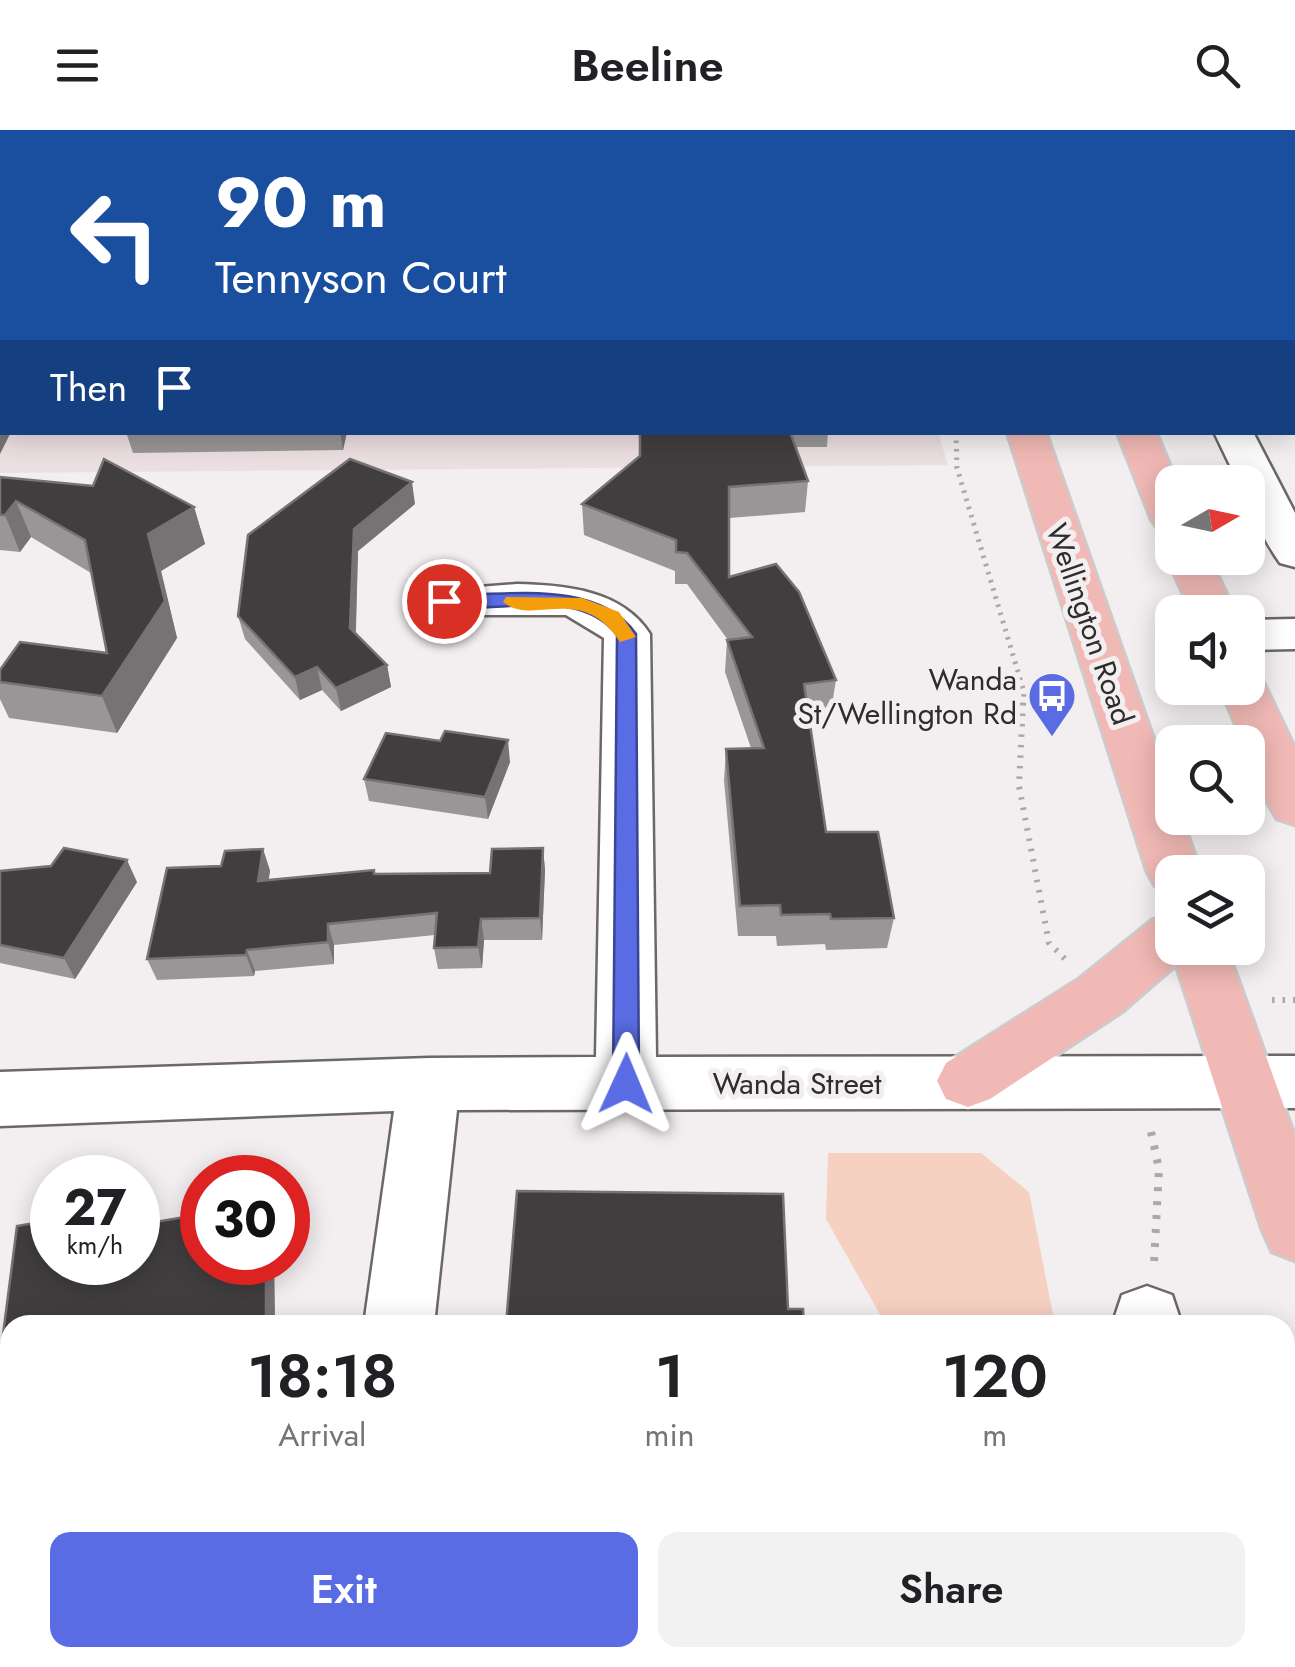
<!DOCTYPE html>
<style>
body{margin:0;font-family:Jost,sans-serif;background:#f2f2f2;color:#202124;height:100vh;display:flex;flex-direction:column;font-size:38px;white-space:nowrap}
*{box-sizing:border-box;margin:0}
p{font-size:32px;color:#757577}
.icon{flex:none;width:55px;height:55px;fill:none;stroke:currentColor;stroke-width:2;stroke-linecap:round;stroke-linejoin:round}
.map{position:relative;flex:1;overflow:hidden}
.sheet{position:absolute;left:0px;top:1185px;width:1295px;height:352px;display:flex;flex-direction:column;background:#fff;border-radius:30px 30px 0 0;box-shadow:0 5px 25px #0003}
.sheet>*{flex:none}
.banner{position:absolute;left:0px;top:0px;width:1295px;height:305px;box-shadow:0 5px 25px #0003;background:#1a4fa0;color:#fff;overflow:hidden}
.needle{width:65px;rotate:81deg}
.tools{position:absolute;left:1155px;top:335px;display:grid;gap:20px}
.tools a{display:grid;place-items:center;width:110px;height:110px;border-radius:20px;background:#fff;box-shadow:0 5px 25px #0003;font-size:50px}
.speed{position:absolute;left:30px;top:1025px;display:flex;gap:20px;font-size:50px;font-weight:700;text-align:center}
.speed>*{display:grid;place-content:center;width:130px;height:130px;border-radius:50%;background:#fff;box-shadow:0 5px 25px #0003;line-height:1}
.speed small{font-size:25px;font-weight:400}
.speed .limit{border:15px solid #d22;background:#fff;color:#111}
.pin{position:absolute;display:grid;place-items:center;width:85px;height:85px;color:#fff;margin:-42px;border:5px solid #fff;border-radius:50%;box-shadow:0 2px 10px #0007}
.me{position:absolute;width:110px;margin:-55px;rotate:1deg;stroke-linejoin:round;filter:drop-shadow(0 0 8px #0008)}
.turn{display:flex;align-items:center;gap:35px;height:210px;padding:0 50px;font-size:45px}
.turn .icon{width:130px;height:130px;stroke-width:2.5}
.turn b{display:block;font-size:70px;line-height:85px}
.then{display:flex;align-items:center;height:95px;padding:0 50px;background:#0003;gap:20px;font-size:38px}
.eta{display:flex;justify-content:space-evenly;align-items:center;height:170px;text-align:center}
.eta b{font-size:60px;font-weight:600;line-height:70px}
.action{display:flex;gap:20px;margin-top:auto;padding:20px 50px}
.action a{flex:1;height:115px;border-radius:20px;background:#5a6ce3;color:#fff;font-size:40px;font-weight:600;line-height:115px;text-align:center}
.action a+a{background:#f2f2f2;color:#202124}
header{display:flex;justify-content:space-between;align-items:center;height:130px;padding:0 50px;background:#fff;font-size:45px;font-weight:600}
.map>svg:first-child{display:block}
</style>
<header><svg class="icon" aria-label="menu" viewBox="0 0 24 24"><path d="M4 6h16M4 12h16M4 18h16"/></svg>Beeline<svg class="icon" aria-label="search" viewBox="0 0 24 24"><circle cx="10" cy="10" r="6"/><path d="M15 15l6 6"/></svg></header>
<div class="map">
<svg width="1295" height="1537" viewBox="0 0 1295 1537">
<rect width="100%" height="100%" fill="#f3eeef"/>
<path fill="#ecdfe1" d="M0 0 851 2H2V302H938L948 335 0 343Z"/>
<path fill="#f6d0c1" d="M828 1023H981L1029 1062 1055 1195H886L826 1089Z"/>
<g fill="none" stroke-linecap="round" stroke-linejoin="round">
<g stroke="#6c6868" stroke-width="5">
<g id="minor">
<path d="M1065 0H1093L1094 2H1066Z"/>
<path d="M1214 302H1253L1295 383V437L1280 433C1264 410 1248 381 1248 352H1238Z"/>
<path d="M517 454C565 455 622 460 650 504L656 927 1295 926V978L457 980 434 1195H364L394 981 0 996V942L429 928 596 927 604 508 566 485H444L428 481 422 471 428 461Z"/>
<path d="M1295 489V519L1248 520V490Z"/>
<path d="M1147 1156 1172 1165 1182 1195H1112L1122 1165Z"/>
<path d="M280 1528H360L358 1537H276Z"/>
<path d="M1159 1528H1239L1242 1537H1160Z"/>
</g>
</g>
<g stroke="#cdcccd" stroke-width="5">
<g id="highway">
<path d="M909 0H937L938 2H910Z"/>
<path d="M993 0H1021L1022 2H994Z"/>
<path d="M1007 302H1046L1172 661V688H1182L1201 742H1172V762L1155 756 1147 742Z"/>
<path d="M1117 302H1156L1177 352H1172V401L1157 398 1151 389Z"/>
<path d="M1172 420V428H1210L1235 482H1191L1167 428Z"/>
<path d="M1248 543 1261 547 1295 618V695L1277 689C1264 668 1248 638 1248 612H1243L1220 558H1248Z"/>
<path d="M1172 784V818H1227L1295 1007V1131L1272 1122 1262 1100 1176 835 1122 882 990 969 968 977 946 969 937 951 946 933 1080 848 1152 790Z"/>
</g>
</g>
<path stroke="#aca8a9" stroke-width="5" stroke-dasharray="2.5 6" stroke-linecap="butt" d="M956 302 957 338 1024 562 1023 575"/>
<g stroke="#aca8a9" stroke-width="6" stroke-dasharray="2.5 8" stroke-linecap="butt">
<path d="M1023 573 1019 656 1049 813 1067 831"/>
<path d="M1272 870H1295"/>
</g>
<path stroke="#aca8a9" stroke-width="8" stroke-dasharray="4 10" stroke-linecap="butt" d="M1151 1002 1159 1039 1154 1134"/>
<use href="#minor" fill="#fff" fill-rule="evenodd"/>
<use href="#highway" fill="#f1b9b5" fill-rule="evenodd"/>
</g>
<g fill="#9a9697">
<rect x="580" y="0" width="191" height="2"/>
<path d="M126 302H347L343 320 133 323Z"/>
<path d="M640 302H828L827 317H796L808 351 805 382 729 388V447L836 550 831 581 808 584 826 702 894 788 887 818 826 820 825 814 777 816 776 806H738L724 650 726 619 751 618 725 542 727 510H728L687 454H675V441L584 405 582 374 640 326Z"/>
<path d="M0 347 194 377 205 414 161 441 177 508 117 603 9 588 0 569V552L107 523 91 443 31 407 20 422 0 420Z"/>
<path d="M415 374 358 421 356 503 387 535 391 557 341 581 322 560 300 570 245 509 238 486Z"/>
<path d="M510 632 488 689 369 671 364 649Z"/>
<path d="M543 718 545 740 542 810H484L482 838 438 839 434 818 435 805 334 815V834L255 841 254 846 157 850 147 829 221 736 263 719 270 741 268 750 375 744 490 743Z"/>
<path d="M0 741 137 752 75 849 0 833Z"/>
<path d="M202 1084V1132H274L275 1195H10V1256L0 1245V1228L17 1096 52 1090V1132H138V1095Z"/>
</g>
<g fill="#767374">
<path d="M169 0H193L191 2H168Z"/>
<path d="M2 256V302H11L0 324V261Z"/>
<path d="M340 302H347L343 320Z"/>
<path d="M412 352 415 374 358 421 355 520 350 498 354 399Z"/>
<path d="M16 371 31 407 20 422 5 385Z"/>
<path d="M194 377 205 414 161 441 177 508 117 603 102 566 148 404Z"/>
<path d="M387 535 391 557 341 581 336 558Z"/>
<path d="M317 537 322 560 300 570 295 547Z"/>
<path d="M508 610 510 632 488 689 485 667Z"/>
<path d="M543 718 545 740 542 810 540 788Z"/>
<path d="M263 719 270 741 265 772 258 751Z"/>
<path d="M127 730 137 752 75 849 64 828Z"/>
<path d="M481 789 484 810 482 838 478 817Z"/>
<path d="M328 794 334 815V834L328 812Z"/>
<path d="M247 820 255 841 254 846 246 825Z"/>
<path d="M266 1132H274L275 1195H266Z"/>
<path d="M10 1478V1503L0 1506V1481Z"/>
<path d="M73 1528H139L112 1537H46Z"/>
</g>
<g fill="#413e3f" stroke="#767374" stroke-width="2.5">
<path d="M48 0H169L168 2H46Z"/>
<rect x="663" y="0" width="108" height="2"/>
<path d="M2 67V256L0 261V71Z"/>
<path d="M640 302H790L808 351 729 357V447L776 434 799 462 836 550 804 554 826 702H878L894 788 831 789 830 784 781 785 780 775 740 776 726 619 764 618 727 510 752 507 687 423 676 422V410L582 374 640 326Z"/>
<path d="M104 329 194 377 148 404 165 471 102 566 0 552V540L20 512 107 523 85 410 16 371 5 385H0V347L93 356Z"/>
<path d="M350 329 412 352 354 399 350 498 387 535 336 558 317 537 295 547 238 486 248 405Z"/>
<path d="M445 601 508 610 485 667 364 649 386 603 440 611Z"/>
<path d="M64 718 127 730 64 828 0 815V741L51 736Z"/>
<path d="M543 718 540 788 481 789 478 817 434 818 437 783 328 794V812L247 820 246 825 147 829 167 738 221 736 225 721 263 719 258 751 374 740V744L490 743 492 719Z"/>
<path d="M517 1061 783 1064 788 1179H803L804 1195H506Z"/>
<path d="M202 1084V1132H266V1195H10V1241L0 1243V1228L17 1096 52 1090V1132H138V1095Z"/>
<path d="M10 1379V1478L0 1481V1382Z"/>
<path d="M43 1528H73L46 1537H43Z"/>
</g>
<path fill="#5a6ce3" stroke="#3a4694" stroke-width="2.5" d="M444 465C505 466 597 448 636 504L639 954 635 961 626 965 613 954 617 505C577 453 493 487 438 475V467Z"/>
<path fill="#f59e0b" d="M506 467 582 468 619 482 636 507 620 512C581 452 534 497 503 472Z"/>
<defs>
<g id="bus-pin" transform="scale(2.5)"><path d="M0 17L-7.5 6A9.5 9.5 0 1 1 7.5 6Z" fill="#5a6ce3" stroke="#f3eeef"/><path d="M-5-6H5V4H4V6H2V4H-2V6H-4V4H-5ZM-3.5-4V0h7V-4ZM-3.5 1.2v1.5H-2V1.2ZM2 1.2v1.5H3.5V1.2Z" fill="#fff"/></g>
</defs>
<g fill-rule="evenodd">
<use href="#bus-pin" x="1052" y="566"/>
</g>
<g text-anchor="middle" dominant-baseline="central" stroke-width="10" stroke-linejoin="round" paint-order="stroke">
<g font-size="30" fill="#2e2c2d" stroke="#f3eeef">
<text transform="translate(1090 494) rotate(71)">Wellington Road</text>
<text x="797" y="953">Wanda Street</text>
</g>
<g font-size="30" fill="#2e2c2d" stroke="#f3eeef" text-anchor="end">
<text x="1017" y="549">Wanda<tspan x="1017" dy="34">St/Wellington Rd</tspan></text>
</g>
</g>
</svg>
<div class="tools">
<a><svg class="needle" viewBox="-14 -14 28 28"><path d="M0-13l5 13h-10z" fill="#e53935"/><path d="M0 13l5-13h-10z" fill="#757577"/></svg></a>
<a><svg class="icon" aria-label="sound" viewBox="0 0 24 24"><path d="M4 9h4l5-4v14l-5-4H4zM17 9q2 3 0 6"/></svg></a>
<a><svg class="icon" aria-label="search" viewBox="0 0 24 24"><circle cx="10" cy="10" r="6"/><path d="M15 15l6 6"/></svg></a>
<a><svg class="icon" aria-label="layers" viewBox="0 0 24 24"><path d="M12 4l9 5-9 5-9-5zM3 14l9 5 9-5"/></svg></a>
</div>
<div class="speed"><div>27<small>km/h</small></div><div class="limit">30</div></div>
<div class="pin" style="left:444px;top:471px;background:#d93025"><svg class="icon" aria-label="arrive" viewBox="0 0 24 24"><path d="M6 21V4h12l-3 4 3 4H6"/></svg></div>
<svg class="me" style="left:626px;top:954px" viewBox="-20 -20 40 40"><path d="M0-17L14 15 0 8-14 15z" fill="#5a6ce3" stroke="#fff" stroke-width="4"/></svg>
<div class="banner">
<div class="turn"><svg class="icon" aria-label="left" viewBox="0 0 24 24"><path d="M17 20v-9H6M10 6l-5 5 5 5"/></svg><div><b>90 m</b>Tennyson Court</div></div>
<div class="then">Then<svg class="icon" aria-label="arrive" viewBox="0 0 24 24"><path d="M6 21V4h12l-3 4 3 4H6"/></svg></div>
</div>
<section class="sheet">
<div class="eta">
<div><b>18:18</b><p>Arrival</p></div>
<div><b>1</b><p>min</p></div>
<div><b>120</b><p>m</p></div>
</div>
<div class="action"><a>Exit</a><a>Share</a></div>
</section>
</div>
